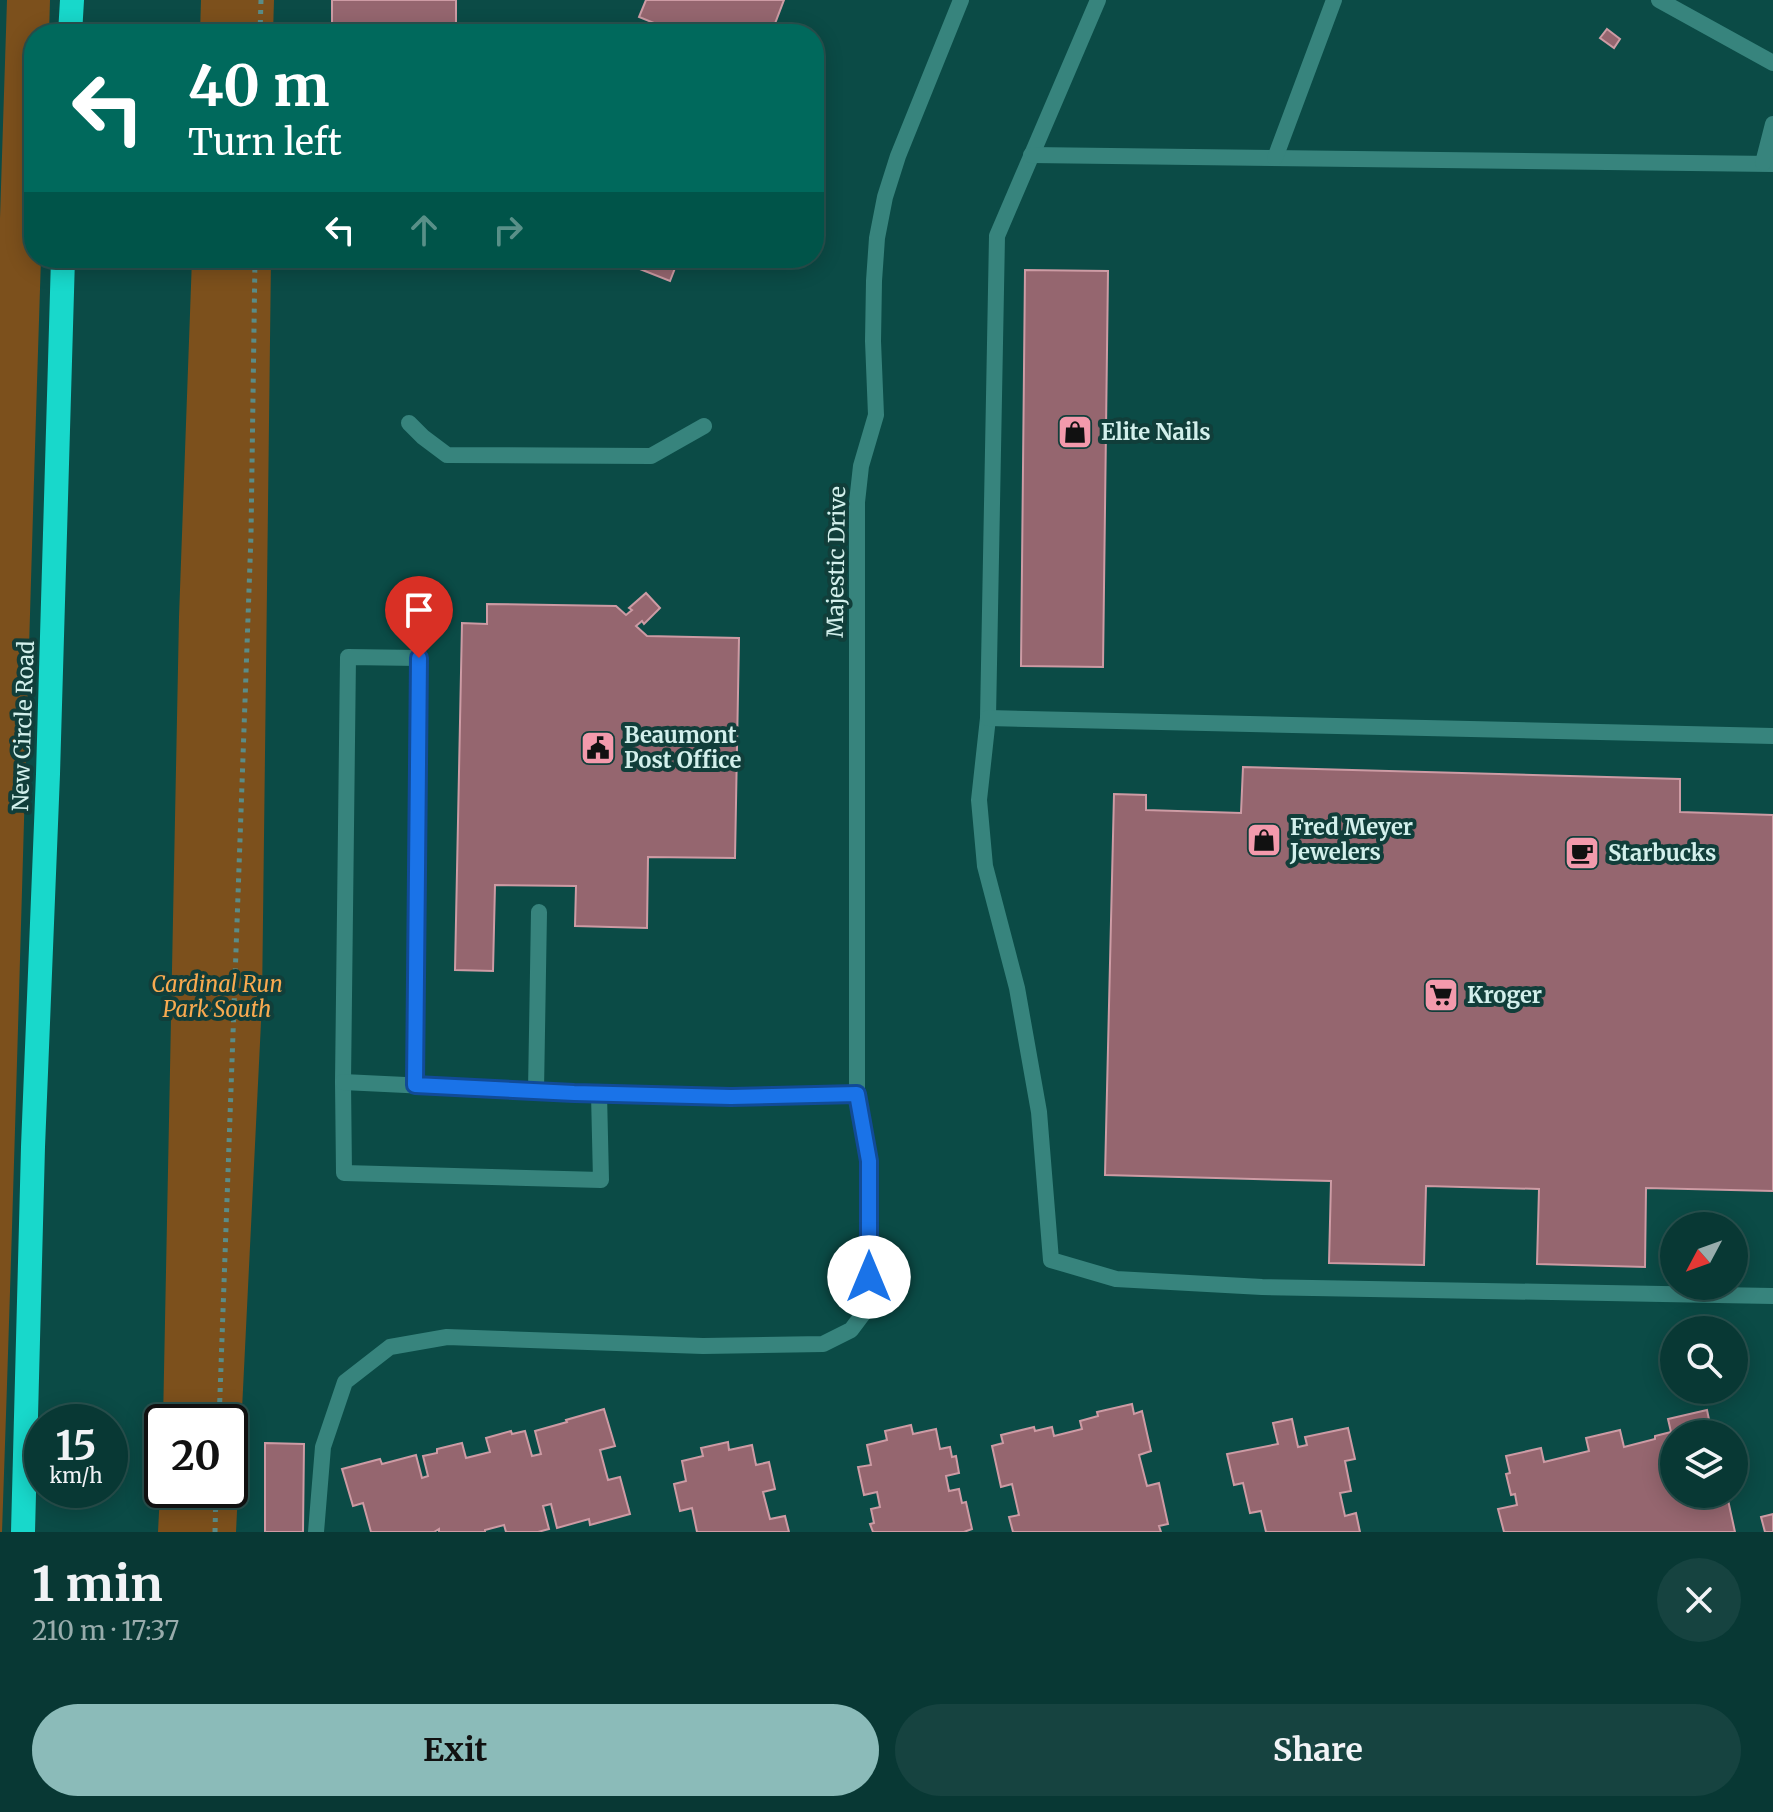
<!DOCTYPE html>
<meta charset="utf-8">
<style>
body{margin:0;font-family:Merriweather,serif;background:#164340;color:#f1f3f6;height:100vh;display:flex;flex-direction:column;font-size:30px;white-space:nowrap}
*{box-sizing:border-box;margin:0}
p{font-size:26px;color:#98acac}
.icon{flex:none;width:44px;height:44px;fill:none;stroke:currentColor;stroke-width:2;stroke-linecap:round;stroke-linejoin:round}
.map{position:relative;height:1532px;overflow:hidden}
.panel{display:flex;flex-direction:column;background:#083834;flex:1}
.panel>*{flex:none}
.hud{position:absolute;left:24px;top:24px;width:800px;height:244px;border-radius:32px;box-shadow:0 4px 20px #0003,0 0 0 2px #29524f;background:#00695c;color:#fff;overflow:hidden}
.needle{width:52px;rotate:229deg}
.fabs{position:absolute;left:1660px;top:1212px;display:grid;gap:16px}
.fabs a{display:grid;place-items:center;width:88px;height:88px;border-radius:50%;background:#083834;box-shadow:0 4px 20px #0003,0 0 0 2px #29524f;font-size:40px}
.speed{position:absolute;left:24px;top:1404px;display:flex;gap:16px;font-size:40px;font-weight:700;text-align:center}
.speed>*{display:grid;place-content:center;width:104px;height:104px;border-radius:50%;background:#083834;box-shadow:0 4px 20px #0003,0 0 0 2px #29524f;line-height:1}
.speed small{font-size:20px;font-weight:400}
.speed .limit{border:4px solid #111;border-radius:12px;background:#fff;color:#111}
.pin{position:absolute;display:grid;place-items:center;width:68px;height:68px;color:#fff;margin:-82px -34px;border-radius:50% 50% 50% 0;rotate:-45deg;box-shadow:0 0 8px #0007}
.pin .icon{rotate:45deg}
.me{position:absolute;width:88px;margin:-44px;rotate:0deg;stroke-linejoin:round;filter:drop-shadow(0 0 6px #0008)}
.turn{display:flex;align-items:center;gap:28px;height:168px;padding:0 32px;font-size:36px}
.turn .icon{width:104px;height:104px;stroke-width:2.5}
.turn b{display:block;font-size:56px;line-height:68px}
.lanes{display:flex;align-items:center;height:76px;padding:0 32px;background:#0003;justify-content:center;gap:40px;direction:ltr}
.lanes .off{opacity:.35}
.round{display:grid;place-items:center;flex:none;width:84px;height:84px;border-radius:42px;background:#164340}
.headline{display:flex;align-items:center;justify-content:space-between;height:136px;padding:0 32px}
h1{font-size:48px;font-weight:700;line-height:60px}
.button{display:flex;gap:16px;margin-top:auto;padding:16px 32px}
.button a{flex:1;height:92px;border-radius:48px;background:#8bbbb9;color:#111;font-size:32px;font-weight:700;line-height:92px;text-align:center}
.button a+a{background:#164340;color:#f1f3f6}
.map>svg:first-child{display:block}
</style>
<div class="map">
<svg width="1773" height="1532" viewBox="0 0 1773 1532">
<rect width="100%" height="100%" fill="#0b4b46"/>
<g fill="#7c501c">
<path d="M7 0H50L49 34H34V258H41C27 683 17 1107 2 1532H0V218Z"/>
<path d="M201 0H274L273 34H200Z"/>
<path d="M192 258H271L262 1002 236 1532H158L162 1453V1490H230V1422H163L179 617Z"/>
</g>
<g fill="#95666f" stroke="#cd9ba4" stroke-width="2">
<rect x="332" y="0" width="124" height="34"/>
<path d="M646 0H784L771 34H681L639 17Z"/>
<path d="M1607 29 1620 39 1614 48 1600 38Z"/>
<path d="M612 258H679L670 281Z"/>
<path d="M1025 270 1108 271 1103 667 1021 666Z"/>
<path d="M646 593 660 608 644 624 642 621 636 626 647 636 739 638 735 858 648 857 647 928 575 926 576 886 495 885 493 971 455 970 462 623 487 624V604L616 606 626 615 632 610 629 608Z"/>
<path d="M1243 767 1680 779V812L1773 815V1191L1646 1188 1645 1267 1537 1264 1539 1189 1426 1186 1424 1265 1329 1263 1331 1181 1105 1175 1114 794 1146 795V810L1241 813Z"/>
<path d="M1132 1404 1134 1414 1142 1411 1151 1451 1139 1455 1147 1486 1159 1483 1168 1524 1159 1526 1161 1532H1013L1009 1517 1019 1515 1012 1484 1001 1487 992 1446 1003 1443 1001 1435 1034 1427 1035 1431 1052 1427 1054 1436 1082 1429 1080 1421 1098 1416 1097 1412Z"/>
<path d="M604 1409 615 1446 600 1450 608 1480 620 1477 630 1514 590 1525 589 1519 557 1528 551 1504 543 1506 549 1529 538 1532H506L504 1525 485 1530V1532H439V1529L434 1532H371L363 1503 353 1506 342 1469 380 1459 382 1464 416 1455 422 1478 428 1476 423 1456 437 1453V1449L462 1443 466 1458 490 1452 486 1438 511 1431 512 1434 525 1431 532 1456 541 1454 535 1431 567 1422 566 1420Z"/>
<path d="M1707 1410 1712 1434H1674V1494H1723L1724 1501 1728 1500 1735 1532H1504L1498 1509 1517 1505 1515 1494 1511 1495 1506 1474 1510 1473 1506 1456 1541 1448 1544 1462 1589 1451 1586 1438 1620 1430 1624 1447 1655 1439V1436L1671 1432 1668 1419Z"/>
<path d="M1292 1419 1298 1447 1307 1445 1305 1437 1348 1428 1355 1459 1345 1461 1351 1491 1340 1493 1345 1516 1356 1513 1360 1532H1266L1261 1511 1250 1513 1243 1483 1234 1485 1227 1454 1278 1444 1273 1423Z"/>
<path d="M911 1425 913 1434 936 1429 940 1449 950 1447 952 1457 956 1456 959 1473 946 1476 949 1491 959 1489 962 1503 966 1502 972 1529 964 1532H873L870 1524 874 1523 871 1509 880 1507 877 1492 864 1495 858 1467 871 1465 867 1445 887 1440 885 1431Z"/>
<path d="M728 1442 729 1450 752 1445 756 1465 769 1462 775 1489 763 1492 770 1519 785 1516 789 1532H697L692 1508 680 1511 674 1484 686 1481 682 1461 703 1456 701 1448Z"/>
<path d="M265 1443 304 1444 303 1532H265Z"/>
<path d="M1734 1459 1740 1486 1734 1488Z"/>
<path d="M1773 1514V1532H1765L1761 1517Z"/>
</g>
<g fill="none" stroke-linecap="round" stroke-linejoin="round">
<g stroke="#5a8c87" stroke-width="5" stroke-dasharray="4 6" stroke-linecap="butt">
<path d="M260 34 261 0"/>
<path d="M219 1422 251 535 255 258"/>
<path d="M215 1532 216 1490"/>
</g>
<g stroke="#37847d" stroke-width="16">
<path d="M1098 0 997 236 988 718 979 800 985 866 1017 988 1039 1112 1051 1260 1116 1279 1262 1287 1773 1296"/>
<path d="M1031 155 1773 164"/>
<path d="M1275 158 1334 0"/>
<path d="M1763 163 1773 124"/>
<path d="M409 423 423 437 447 455 651 456 704 426"/>
<path d="M988 718 1773 736"/>
<path d="M415 1085 419 658 348 657 343 1082 344 1173 601 1180 599 1094"/>
<path d="M536 1091 539 912"/>
<path d="M316 1532 323 1447 345 1382 390 1347 447 1337 703 1346 823 1344 851 1330 869 1306V1161L857 1094 731 1097 574 1093 343 1082"/>
</g>
<g stroke="#37847d" stroke-width="16">
<path d="M1659 0 1773 63"/>
<path d="M857 1094V502L861 466 876 415 873 341 874 281 877 238 885 197 898 156 961 0"/>
</g>
<g stroke="#18d8cb" stroke-width="24">
<path d="M70 34 72 0"/>
<path d="M23 1532 33 1147 48 774 63 258"/>
</g>
</g>
<g fill="none" stroke-linecap="round" stroke-linejoin="round">
<g stroke="#114b97" stroke-width="20">
<path id="route" d="M419 658 415 1085 574 1093 731 1097 857 1094 869 1161V1277"/>
</g>
<use href="#route" stroke="#1a73e8" stroke-width="14"/>
</g>
<defs>
<g id="shop-square" transform="scale(1.8)"><rect x="-9" y="-9" width="18" height="18" rx="4" fill="#f39aac" stroke="#113e3a"/><path d="M-5-2.5h2.3a2.7 3.5 0 0 1 5.4 0H5L5.5 6h-11ZM-1.5-2.5h3a1.5 2.3 0 0 0-3 0Z" fill="#111"/></g>
<g id="civic-square" transform="scale(1.8)"><rect x="-9" y="-9" width="18" height="18" rx="4" fill="#f39aac" stroke="#113e3a"/><path d="M-.6-6.5H3V-4.5H.6V-3L4-1V1h2V6H-6V1h2V-1L-.6-3ZM-1.2 2.5V6h2.4V2.5Z" fill="#111"/></g>
<g id="cafe-square" transform="scale(1.8)"><rect x="-9" y="-9" width="18" height="18" rx="4" fill="#f39aac" stroke="#113e3a"/><path d="M-5.5-4.5H6V0H3Q3 3.5 0 3.5H-2.5Q-5.5 3.5-5.5 0ZM3-3.2v2h1.7v-2ZM-6 4.5H4V6H-6Z" fill="#111"/></g>
<g id="supermarket-square" transform="scale(1.8)"><rect x="-9" y="-9" width="18" height="18" rx="4" fill="#f39aac" stroke="#113e3a"/><path d="M-6-5.5h2.5l.6 2H6L4.5 2H-2.5L-4.4-4H-6ZM-1.5 3.2a1.3 1.3 0 1 0 .1 0ZM3 3.2a1.3 1.3 0 1 0 .1 0Z" fill="#111"/></g>
</defs>
<g fill-rule="evenodd">
<use href="#shop-square" x="1075" y="432"/>
<use href="#civic-square" x="598" y="748"/>
<use href="#shop-square" x="1264" y="840"/>
<use href="#cafe-square" x="1582" y="853"/>
<use href="#supermarket-square" x="1441" y="995"/>
</g>
<g text-anchor="middle" dominant-baseline="central" stroke-width="8" stroke-linejoin="round" paint-order="stroke">
<g font-size="22" font-weight="bold" fill="#d3f0ec" stroke="#113e3a" text-anchor="start">
<text x="1101" y="432">Elite Nails</text>
<text x="624" y="735">Beaumont<tspan x="624" dy="25">Post Office</tspan></text>
<text x="1290" y="827">Fred Meyer<tspan x="1290" dy="25">Jewelers</tspan></text>
<text x="1608" y="853">Starbucks</text>
<text x="1467" y="995">Kroger</text>
</g>
<g font-size="22" fill="#d3f0ec" stroke="#113e3a">
<text transform="translate(836 562) rotate(-89)">Majestic Drive</text>
<text transform="translate(23 726) rotate(-88)">New Circle Road</text>
</g>
<g font-size="22" font-style="italic" fill="#f9aa50" stroke="#113e3a">
<text x="217" y="984">Cardinal Run<tspan x="217" dy="25">Park South</tspan></text>
</g>
</g>
</svg>
<div class="fabs">
<a><svg class="needle" viewBox="-14 -14 28 28"><path d="M0-13l5 13h-10z" fill="#e53935"/><path d="M0 13l5-13h-10z" fill="#98acac"/></svg></a>
<a><svg class="icon" aria-label="search" viewBox="0 0 24 24"><circle cx="10" cy="10" r="6"/><path d="M15 15l6 6"/></svg></a>
<a><svg class="icon" aria-label="layers" viewBox="0 0 24 24"><path d="M12 4l9 5-9 5-9-5zM3 14l9 5 9-5"/></svg></a>
</div>
<div class="speed"><div>15<small>km/h</small></div><div class="limit">20</div></div>
<div class="pin" style="left:419px;top:658px;background:#d93025"><svg class="icon" aria-label="arrive" viewBox="0 0 24 24"><path d="M6 21V4h12l-3 4 3 4H6"/></svg></div>
<svg class="me" style="left:869px;top:1277px" viewBox="-20 -20 40 40"><circle r="19" fill="#fff"/><path d="M0-13L10 11 0 6-10 11z" fill="#1a73e8"/></svg>
<div class="hud">
<div class="turn"><svg class="icon" aria-label="left" viewBox="0 0 24 24"><path d="M17 20v-9H6M10 6l-5 5 5 5"/></svg><div><b>40 m</b>Turn left</div></div>
<div class="lanes"><svg class="icon" aria-label="left" viewBox="0 0 24 24"><path d="M17 20v-9H6M10 6l-5 5 5 5"/></svg><svg class="icon off" aria-label="ahead" viewBox="0 0 24 24"><path d="M12 20V5M6 11l6-6 6 6"/></svg><svg class="icon off" aria-label="right" viewBox="0 0 24 24"><path d="M7 20v-9h11M14 6l5 5-5 5"/></svg></div>
</div>
</div>
<section class="panel">
<div class="headline"><div><h1>1 min</h1><p>210 m · 17:37</p></div><a class="round"><svg class="icon" aria-label="close" viewBox="0 0 24 24"><path d="M6 6l12 12M18 6L6 18"/></svg></a></div>
<div class="button"><a>Exit</a><a>Share</a></div>
</section>
